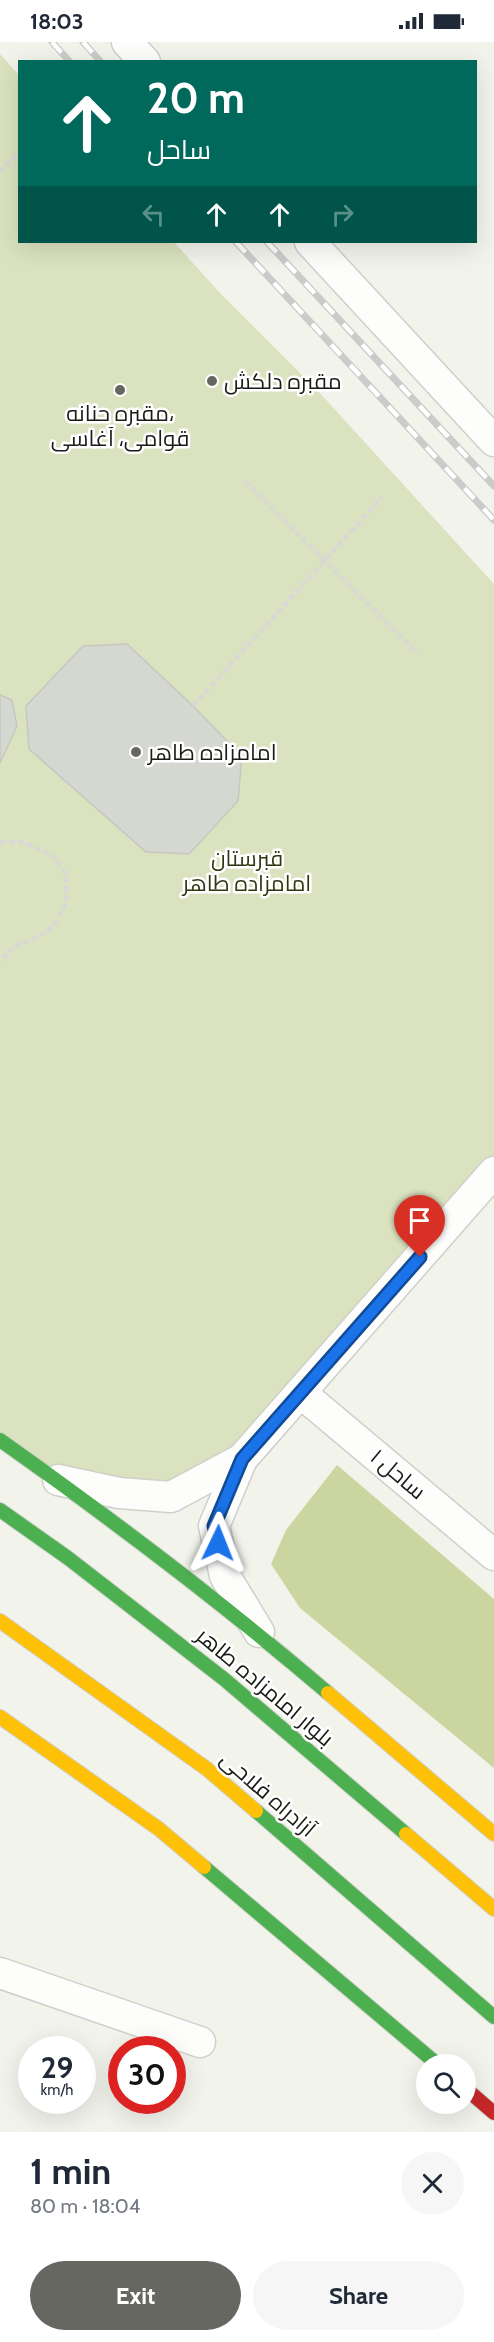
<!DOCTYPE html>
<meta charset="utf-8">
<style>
body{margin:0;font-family:Cabin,Cairo,sans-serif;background:#f6f6f7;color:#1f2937;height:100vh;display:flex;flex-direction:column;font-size:22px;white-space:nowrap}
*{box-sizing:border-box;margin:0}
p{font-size:20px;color:#747a83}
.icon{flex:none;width:33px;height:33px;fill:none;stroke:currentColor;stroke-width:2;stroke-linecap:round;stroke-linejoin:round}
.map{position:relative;height:2090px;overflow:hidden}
.side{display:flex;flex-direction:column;background:#fff;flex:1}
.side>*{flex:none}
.top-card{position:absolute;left:18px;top:18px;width:459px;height:183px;border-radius:0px;box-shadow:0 6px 24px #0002;background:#00695c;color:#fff;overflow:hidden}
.tools{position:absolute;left:416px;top:2012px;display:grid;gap:12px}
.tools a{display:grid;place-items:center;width:60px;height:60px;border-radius:50%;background:#fff;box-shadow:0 6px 24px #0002;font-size:30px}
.speed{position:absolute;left:18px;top:1994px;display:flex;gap:12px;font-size:30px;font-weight:700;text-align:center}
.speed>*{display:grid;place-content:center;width:78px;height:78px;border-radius:50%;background:#fff;box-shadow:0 6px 24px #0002;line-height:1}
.speed small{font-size:15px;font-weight:400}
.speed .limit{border:9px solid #d22;background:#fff;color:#111}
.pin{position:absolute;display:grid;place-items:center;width:51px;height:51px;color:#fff;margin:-62px -26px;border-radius:50% 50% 50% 0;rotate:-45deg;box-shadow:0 0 6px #0007}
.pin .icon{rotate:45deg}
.me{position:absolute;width:66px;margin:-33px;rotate:2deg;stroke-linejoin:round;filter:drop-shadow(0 0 4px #0008)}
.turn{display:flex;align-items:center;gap:21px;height:126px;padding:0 30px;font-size:27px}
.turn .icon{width:78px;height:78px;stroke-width:2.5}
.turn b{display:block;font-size:42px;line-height:51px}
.lanes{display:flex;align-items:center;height:57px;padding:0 30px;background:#0003;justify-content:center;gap:30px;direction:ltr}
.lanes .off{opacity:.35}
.round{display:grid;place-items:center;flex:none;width:63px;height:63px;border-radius:32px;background:#f6f6f7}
.overview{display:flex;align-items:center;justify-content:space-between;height:102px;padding:0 30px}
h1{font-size:36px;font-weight:800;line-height:45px}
.cta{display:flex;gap:12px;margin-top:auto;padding:12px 30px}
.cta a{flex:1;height:69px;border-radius:36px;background:#666761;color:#fff;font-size:24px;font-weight:800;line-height:69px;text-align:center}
.cta a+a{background:#f6f6f7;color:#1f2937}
.status{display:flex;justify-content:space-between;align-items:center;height:42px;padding:0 30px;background:#fff;direction:ltr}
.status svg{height:16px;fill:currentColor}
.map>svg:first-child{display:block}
</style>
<div class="status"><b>18:03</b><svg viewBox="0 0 49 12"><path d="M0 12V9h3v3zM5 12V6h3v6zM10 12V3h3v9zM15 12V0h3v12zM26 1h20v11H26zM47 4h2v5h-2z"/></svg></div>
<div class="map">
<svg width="494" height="2090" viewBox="0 0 494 2090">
<rect width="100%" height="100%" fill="#f2f4ec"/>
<path fill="#dae2bf" d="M0 12 19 33 20 200H174L219 250 318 349 494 542V1113L242 1417 171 1455 57 1438 0 1398Z"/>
<path fill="#cbd5a0" d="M337 1423 494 1557V1726L300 1566 271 1522 286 1488Z"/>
<g fill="#d5d7d1" stroke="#c6c7c1" stroke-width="1.5">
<path d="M127 602 193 664 242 714 238 759 189 812 146 810 29 707 26 664 83 604Z"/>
<path d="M0 653 12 658 17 684 0 721Z"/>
</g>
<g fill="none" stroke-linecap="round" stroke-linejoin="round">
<g stroke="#cfd0ca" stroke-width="33">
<g id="street">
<path d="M127 0 145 20"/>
<path d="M310 200 494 399"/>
<path d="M301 1351 494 1513"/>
<path d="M242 1417 494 1130"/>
<path d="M58 1438 119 1451 171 1455 242 1417 214 1484 225 1534 259 1590"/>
<path d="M0 1931 200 2000"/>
</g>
</g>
<g stroke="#cfd0ca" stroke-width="16">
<g id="fast">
<path d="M0 1398C113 1478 223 1561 328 1651"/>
<path d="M0 1468 68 1516 224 1637 406 1792"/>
<path d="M256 1769 494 1975"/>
<path d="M204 1825 437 2022"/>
</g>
</g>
<g stroke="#cfd0ca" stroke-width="16">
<g id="slow">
<path d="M0 1579 207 1727 256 1769"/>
<path d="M328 1651 494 1792"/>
<path d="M0 1675 159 1787 204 1825"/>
<path d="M406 1792 494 1867"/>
</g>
</g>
<g stroke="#cfd0ca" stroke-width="16">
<path id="jam" d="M465 2046 494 2071"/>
</g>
<g stroke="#d8d8d6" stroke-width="4" stroke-dasharray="6 3" stroke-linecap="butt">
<path d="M0 130 20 109"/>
<path d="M245 439 418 612"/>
<path d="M193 664 382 455"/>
<path d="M0 800H23L53 814 66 832V861L53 885 38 895 14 904 0 920"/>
</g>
<use href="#street" stroke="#fdfdfc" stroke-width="30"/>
<use href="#fast" stroke="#4caf50" stroke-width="14"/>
<use href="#slow" stroke="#ffc107" stroke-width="14"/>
<use href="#jam" stroke="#c62828" stroke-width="14"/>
<g stroke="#cbcbc9" stroke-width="7">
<g id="rail">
<path d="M52 0 70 20"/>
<path d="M83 0 101 20"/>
<path d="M236 200 494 478"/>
<path d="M267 200 494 444"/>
</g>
</g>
<use href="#rail" stroke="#fff" stroke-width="4.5" stroke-dasharray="14" stroke-linecap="butt"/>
</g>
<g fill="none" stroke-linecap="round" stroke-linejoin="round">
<g stroke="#114b97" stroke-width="15">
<path id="route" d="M218 1501 214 1484 242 1417 420 1215"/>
</g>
<use href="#route" stroke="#1a73e8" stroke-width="10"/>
</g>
<g fill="#666761" stroke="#fff" stroke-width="2">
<circle cx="212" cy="339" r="6"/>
<circle cx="120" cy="348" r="6"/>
<circle cx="136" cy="710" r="6"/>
</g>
<g text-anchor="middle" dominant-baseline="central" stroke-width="5" stroke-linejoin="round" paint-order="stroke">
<g font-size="22" fill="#1a1b16" stroke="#fff" text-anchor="start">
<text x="224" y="339">مقبره دلکش</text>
<text x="120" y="371" text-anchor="middle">مقبره حنانه،<tspan x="120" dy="25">قوامی، آغاسی</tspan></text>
<text x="148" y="710">امامزاده طاهر</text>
</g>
<g font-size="22" fill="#313710" stroke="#fff">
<text x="247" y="816">قبرستان<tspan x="247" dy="25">امامزاده طاهر</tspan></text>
</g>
<g font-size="22" fill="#1a1b16" stroke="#fff">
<text transform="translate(398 1432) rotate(40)">ساحل ۱</text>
<text transform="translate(265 1645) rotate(40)">بلوار امامزاده طاهر</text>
<text transform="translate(268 1752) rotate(41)">آزادراه فلاحی</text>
</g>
</g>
</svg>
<div class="tools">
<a><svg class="icon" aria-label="search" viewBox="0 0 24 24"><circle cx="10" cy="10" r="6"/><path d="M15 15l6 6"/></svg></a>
</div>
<div class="speed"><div>29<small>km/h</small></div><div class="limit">30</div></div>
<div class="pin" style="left:420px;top:1215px;background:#d93025"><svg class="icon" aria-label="arrive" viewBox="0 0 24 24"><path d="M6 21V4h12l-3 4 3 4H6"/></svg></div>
<svg class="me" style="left:218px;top:1501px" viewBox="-20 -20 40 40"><path d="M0-17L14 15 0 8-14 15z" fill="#1a73e8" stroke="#fff" stroke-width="4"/></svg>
<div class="top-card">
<div class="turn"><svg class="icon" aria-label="ahead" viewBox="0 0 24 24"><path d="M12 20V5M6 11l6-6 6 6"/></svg><div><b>20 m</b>ساحل</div></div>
<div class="lanes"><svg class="icon off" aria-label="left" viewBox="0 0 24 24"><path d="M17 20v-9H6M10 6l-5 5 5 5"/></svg><svg class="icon" aria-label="ahead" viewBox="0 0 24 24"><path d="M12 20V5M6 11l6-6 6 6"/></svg><svg class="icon" aria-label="ahead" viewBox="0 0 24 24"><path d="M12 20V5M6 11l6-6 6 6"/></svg><svg class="icon off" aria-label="right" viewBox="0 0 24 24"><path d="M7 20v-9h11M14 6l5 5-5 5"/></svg></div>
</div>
</div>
<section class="side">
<div class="overview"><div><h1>1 min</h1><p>80 m · 18:04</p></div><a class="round"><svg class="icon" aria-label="close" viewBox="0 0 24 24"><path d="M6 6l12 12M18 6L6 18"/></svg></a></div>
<div class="cta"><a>Exit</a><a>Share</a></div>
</section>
